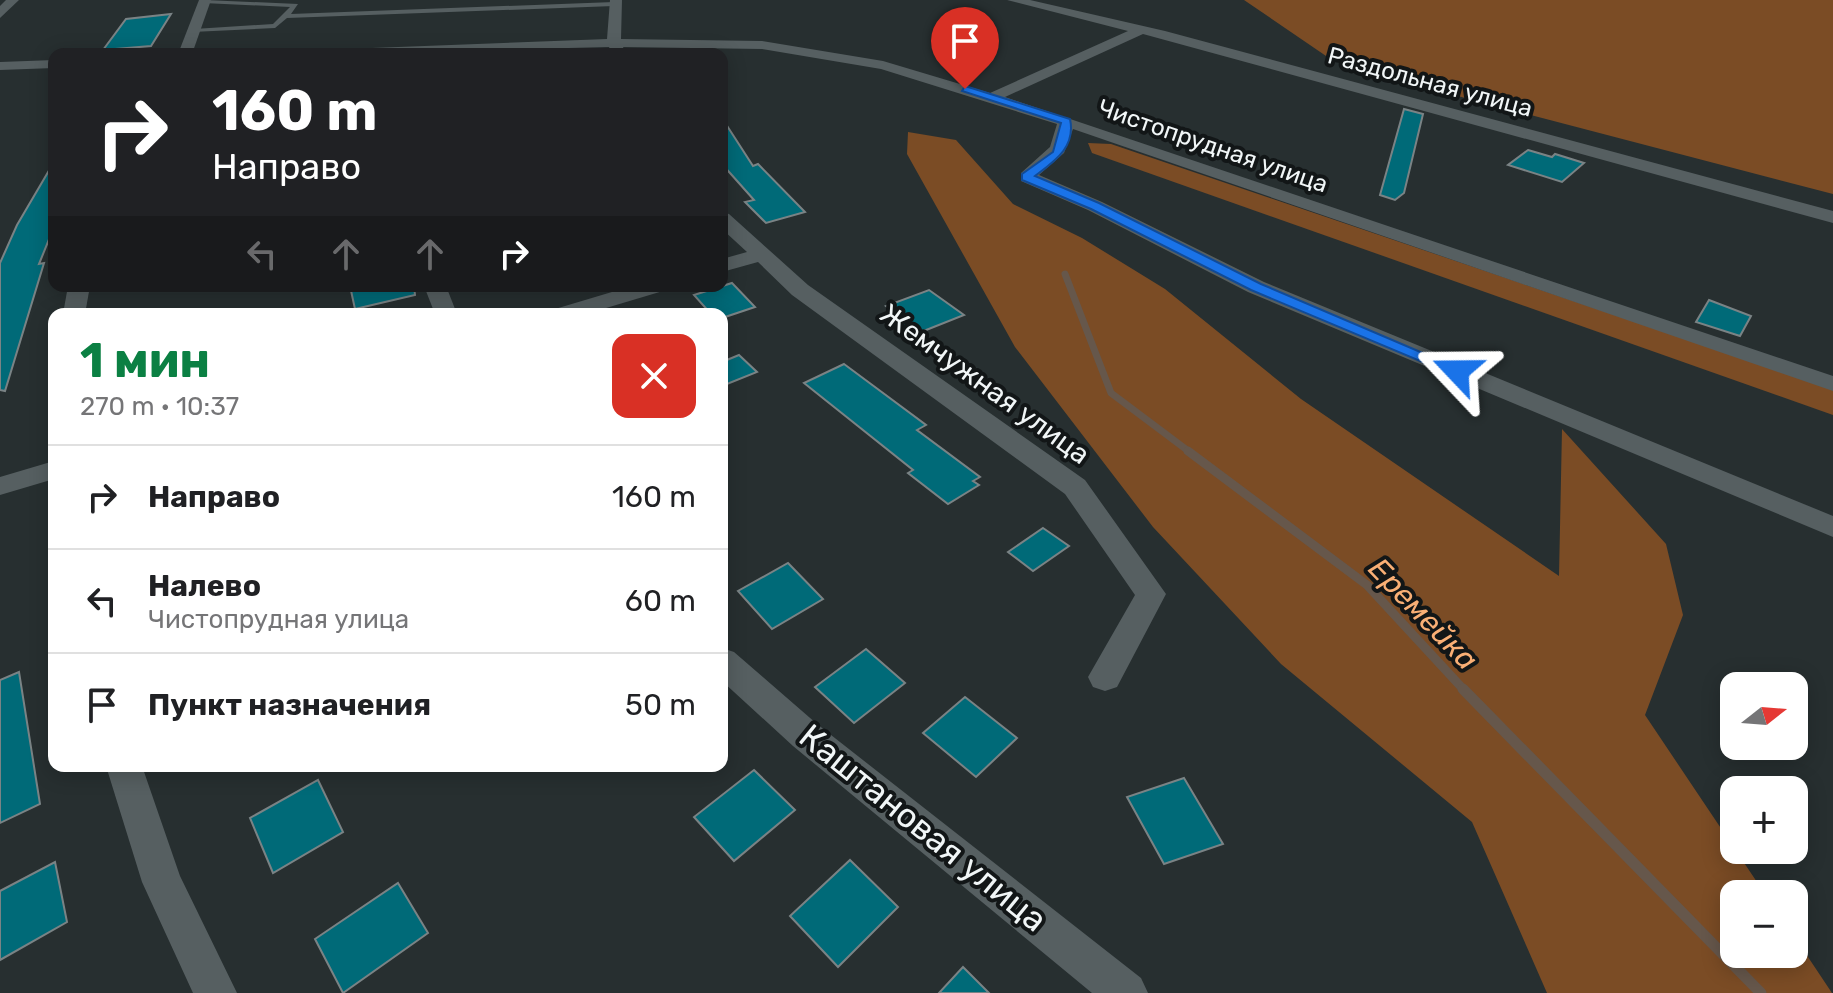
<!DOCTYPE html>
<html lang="ru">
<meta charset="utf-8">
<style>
body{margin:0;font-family:Rubik,sans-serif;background:#f6f6f6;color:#202124;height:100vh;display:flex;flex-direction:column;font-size:30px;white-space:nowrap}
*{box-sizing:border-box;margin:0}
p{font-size:26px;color:#757577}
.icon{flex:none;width:44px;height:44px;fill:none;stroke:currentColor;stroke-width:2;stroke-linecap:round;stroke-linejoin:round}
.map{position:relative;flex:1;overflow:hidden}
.sheet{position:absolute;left:48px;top:308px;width:680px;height:464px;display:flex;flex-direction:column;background:#fff;border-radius:16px;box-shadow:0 4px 20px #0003}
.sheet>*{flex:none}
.guide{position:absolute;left:48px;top:48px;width:680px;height:244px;border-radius:16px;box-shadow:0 4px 20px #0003;background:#202124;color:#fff;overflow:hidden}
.needle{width:52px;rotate:73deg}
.buttons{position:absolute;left:1720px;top:672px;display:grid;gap:16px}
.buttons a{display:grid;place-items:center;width:88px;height:88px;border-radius:16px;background:#fff;box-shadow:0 4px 20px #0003;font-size:40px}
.pin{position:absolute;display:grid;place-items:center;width:68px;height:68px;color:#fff;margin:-82px -34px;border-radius:50% 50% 50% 0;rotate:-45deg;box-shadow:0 0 8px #0007}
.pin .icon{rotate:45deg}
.me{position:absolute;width:88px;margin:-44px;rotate:293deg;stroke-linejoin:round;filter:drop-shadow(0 0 6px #0008)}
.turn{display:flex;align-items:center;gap:28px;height:168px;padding:0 32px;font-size:36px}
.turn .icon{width:104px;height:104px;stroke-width:2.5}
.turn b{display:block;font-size:56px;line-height:68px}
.lanes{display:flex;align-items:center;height:76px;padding:0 32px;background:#0003;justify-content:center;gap:40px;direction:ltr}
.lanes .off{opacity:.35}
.round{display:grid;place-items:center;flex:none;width:84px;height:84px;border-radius:16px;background:#f6f6f6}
.headline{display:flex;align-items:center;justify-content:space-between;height:136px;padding:0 32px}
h1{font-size:48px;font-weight:700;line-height:60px;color:#0b8043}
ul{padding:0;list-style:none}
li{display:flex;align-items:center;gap:24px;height:104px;padding:0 32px;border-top:2px solid #e0e0e0}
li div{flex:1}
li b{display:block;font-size:30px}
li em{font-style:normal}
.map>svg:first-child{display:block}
</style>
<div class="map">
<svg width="1833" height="993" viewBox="0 0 1833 993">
<rect width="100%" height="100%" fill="#272f30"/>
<g fill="#7b4c25">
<path d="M1244 0H1833V194L1358 70 1329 58Z"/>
<path d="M908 132 956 140 1013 204 1082 238 1165 289 1301 399 1559 576 1562 429 1666 544 1683 615 1645 715 1765 894H1734V954H1794V936L1832 993H1547L1472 822 1281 664 1153 527 1015 347 907 154Z"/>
<path d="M1088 143 1111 144 1833 389V415L1092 153Z"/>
</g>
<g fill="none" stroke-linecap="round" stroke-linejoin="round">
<path stroke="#66574b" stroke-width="7" d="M1065 274 1111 393 1191 453"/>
<path stroke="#66574b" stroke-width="9" d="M1188 451 1367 585 1465 691"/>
<path stroke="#66574b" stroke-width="11" d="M1463 689 1761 993"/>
</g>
<g fill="#006a78" stroke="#7a8385" stroke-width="2">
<path d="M171 14 151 46 103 50 126 19Z"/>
<path d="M1404 109 1423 114 1404 193 1395 200 1380 195Z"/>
<path d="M722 118 753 166 758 164 805 212 766 223 745 202 754 200 722 164Z"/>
<path d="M1528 150 1552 157 1555 154 1584 163 1562 182 1508 165Z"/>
<path d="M54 162V227L39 264 44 263 5 391 0 390V263L17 225Z"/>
<path d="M732 283 755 307 722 318V314H711L694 295Z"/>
<path d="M350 286H414L415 295 355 309Z"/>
<path d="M929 290 964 315 911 336 888 317 896 314 886 306Z"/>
<path d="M1709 300 1751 316 1740 336 1696 322Z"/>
<path d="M739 355 757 372 722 386V362Z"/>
<path d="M844 364 926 425 917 430 980 477 973 481 979 485 948 504 908 473 913 470 804 383Z"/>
<path d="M1043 528 1069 546 1033 571 1008 552Z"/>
<path d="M788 563 823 599 772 629 738 591Z"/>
<path d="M866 649 905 683 854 723 815 687Z"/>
<path d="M19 672 40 804 0 823V680Z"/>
<path d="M965 697 1017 738 976 777 923 733Z"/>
<path d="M754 770 795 810 734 861 694 817Z"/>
<path d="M1184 778 1223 844 1164 864 1127 797Z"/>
<path d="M318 780 343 832 273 873 250 818Z"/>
<path d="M850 860 898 907 838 967 790 916Z"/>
<path d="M55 862 67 922 0 960V891Z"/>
<path d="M398 883 428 933 343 993 315 939Z"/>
<path d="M963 967 989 993H939Z"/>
</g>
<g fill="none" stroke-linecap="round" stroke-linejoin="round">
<path fill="#565f61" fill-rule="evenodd" d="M205 0 298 4 291 14 614 2 617 4 614 6 287 18 275 28 192 32 194 29 273 24 290 7 203 3Z"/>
<g fill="#565f61" fill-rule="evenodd">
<path d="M6 0H19L0 18V6Z"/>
<path d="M199 0H211L192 54H178Z"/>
<path d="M610 0H622L621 39 762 41 883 61 990 93 1128 31 1007 0H1030L1165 31 1833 211V223L1143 34 1005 97 1833 376V391L1073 129 1064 153 1039 175 1102 202 1264 282 1833 516V537L1248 292 1088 210 1021 181V173L1050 147 1057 124 881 69 762 49 623 47 626 54H612L609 47 312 54 319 50 607 39Z"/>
<path d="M54 60V68L0 70V62Z"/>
<path d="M722 212 729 214 808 285 1085 480 1166 594 1117 687 1105 691 1093 687 1088 677 1135 595 1065 494 792 295 758 262 722 272V259L747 252 722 229Z"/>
<path d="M68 286H90L85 314H63Z"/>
<path d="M424 286H446L457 314H435Z"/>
<path d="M632 286H666L663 291 586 314H552L555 309Z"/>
<path d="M54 461V479L0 495V477Z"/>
<path d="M722 648 734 652 817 724 1141 978 1148 993H1092L793 746 722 681Z"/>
<path d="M106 766H142L180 876 237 993H193L142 882Z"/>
</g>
</g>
<path fill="#1a73e8" stroke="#114b97" stroke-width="2" d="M965 86 1070 119C1076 147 1055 161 1035 176L1099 203 1261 284 1465 371 1451 374 1251 290 1091 209 1022 180V174L1053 152 1061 123 962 91Z"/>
<g text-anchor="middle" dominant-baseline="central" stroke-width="8" stroke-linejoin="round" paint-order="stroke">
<g font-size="24" fill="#f1f6f7" stroke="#121617">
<text transform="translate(1430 82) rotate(15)">Раздольная улица</text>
<text transform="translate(1213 146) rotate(19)">Чистопрудная улица</text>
</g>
<g font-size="28" fill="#f1f6f7" stroke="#121617">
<text transform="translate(985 384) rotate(36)">Жемчужная улица</text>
</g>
<g font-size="30" font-style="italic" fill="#f9af75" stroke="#121617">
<text transform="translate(1423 614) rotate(46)">Еремейка</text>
</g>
<g font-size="34" fill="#f1f6f7" stroke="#121617">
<text transform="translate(923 828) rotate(39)">Каштановая улица</text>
</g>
</g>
</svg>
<div class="buttons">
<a><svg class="needle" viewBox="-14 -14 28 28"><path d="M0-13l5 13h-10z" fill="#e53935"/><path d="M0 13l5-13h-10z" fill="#757577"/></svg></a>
<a>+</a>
<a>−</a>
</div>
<div class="pin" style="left:965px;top:89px;background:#d93025"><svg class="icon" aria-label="arrive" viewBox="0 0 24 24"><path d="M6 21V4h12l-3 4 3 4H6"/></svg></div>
<svg class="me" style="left:1457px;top:371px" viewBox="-20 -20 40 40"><path d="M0-17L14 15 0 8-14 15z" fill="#1a73e8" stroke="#fff" stroke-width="4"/></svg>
<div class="guide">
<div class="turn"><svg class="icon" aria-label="right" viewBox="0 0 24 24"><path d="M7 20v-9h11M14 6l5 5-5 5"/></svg><div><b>160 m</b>Направо</div></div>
<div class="lanes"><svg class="icon off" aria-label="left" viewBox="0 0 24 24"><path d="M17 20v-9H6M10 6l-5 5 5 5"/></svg><svg class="icon off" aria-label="ahead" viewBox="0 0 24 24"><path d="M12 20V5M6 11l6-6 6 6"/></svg><svg class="icon off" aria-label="ahead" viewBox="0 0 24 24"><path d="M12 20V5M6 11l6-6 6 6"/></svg><svg class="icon" aria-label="right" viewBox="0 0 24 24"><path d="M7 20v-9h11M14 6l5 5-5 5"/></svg></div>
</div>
<section class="sheet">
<div class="headline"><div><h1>1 мин</h1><p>270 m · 10:37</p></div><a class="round" style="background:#d93025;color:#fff"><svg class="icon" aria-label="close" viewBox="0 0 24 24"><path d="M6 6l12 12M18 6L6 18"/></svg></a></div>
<ul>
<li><svg class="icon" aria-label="right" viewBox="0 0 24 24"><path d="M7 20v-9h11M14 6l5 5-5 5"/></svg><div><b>Направо</b></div><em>160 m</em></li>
<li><svg class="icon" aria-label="left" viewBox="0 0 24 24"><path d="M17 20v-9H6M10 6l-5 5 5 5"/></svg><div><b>Налево</b><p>Чистопрудная улица</p></div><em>60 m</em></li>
<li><svg class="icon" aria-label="arrive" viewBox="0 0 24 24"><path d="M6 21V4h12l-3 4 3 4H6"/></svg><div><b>Пункт назначения</b></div><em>50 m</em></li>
</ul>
</section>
</div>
